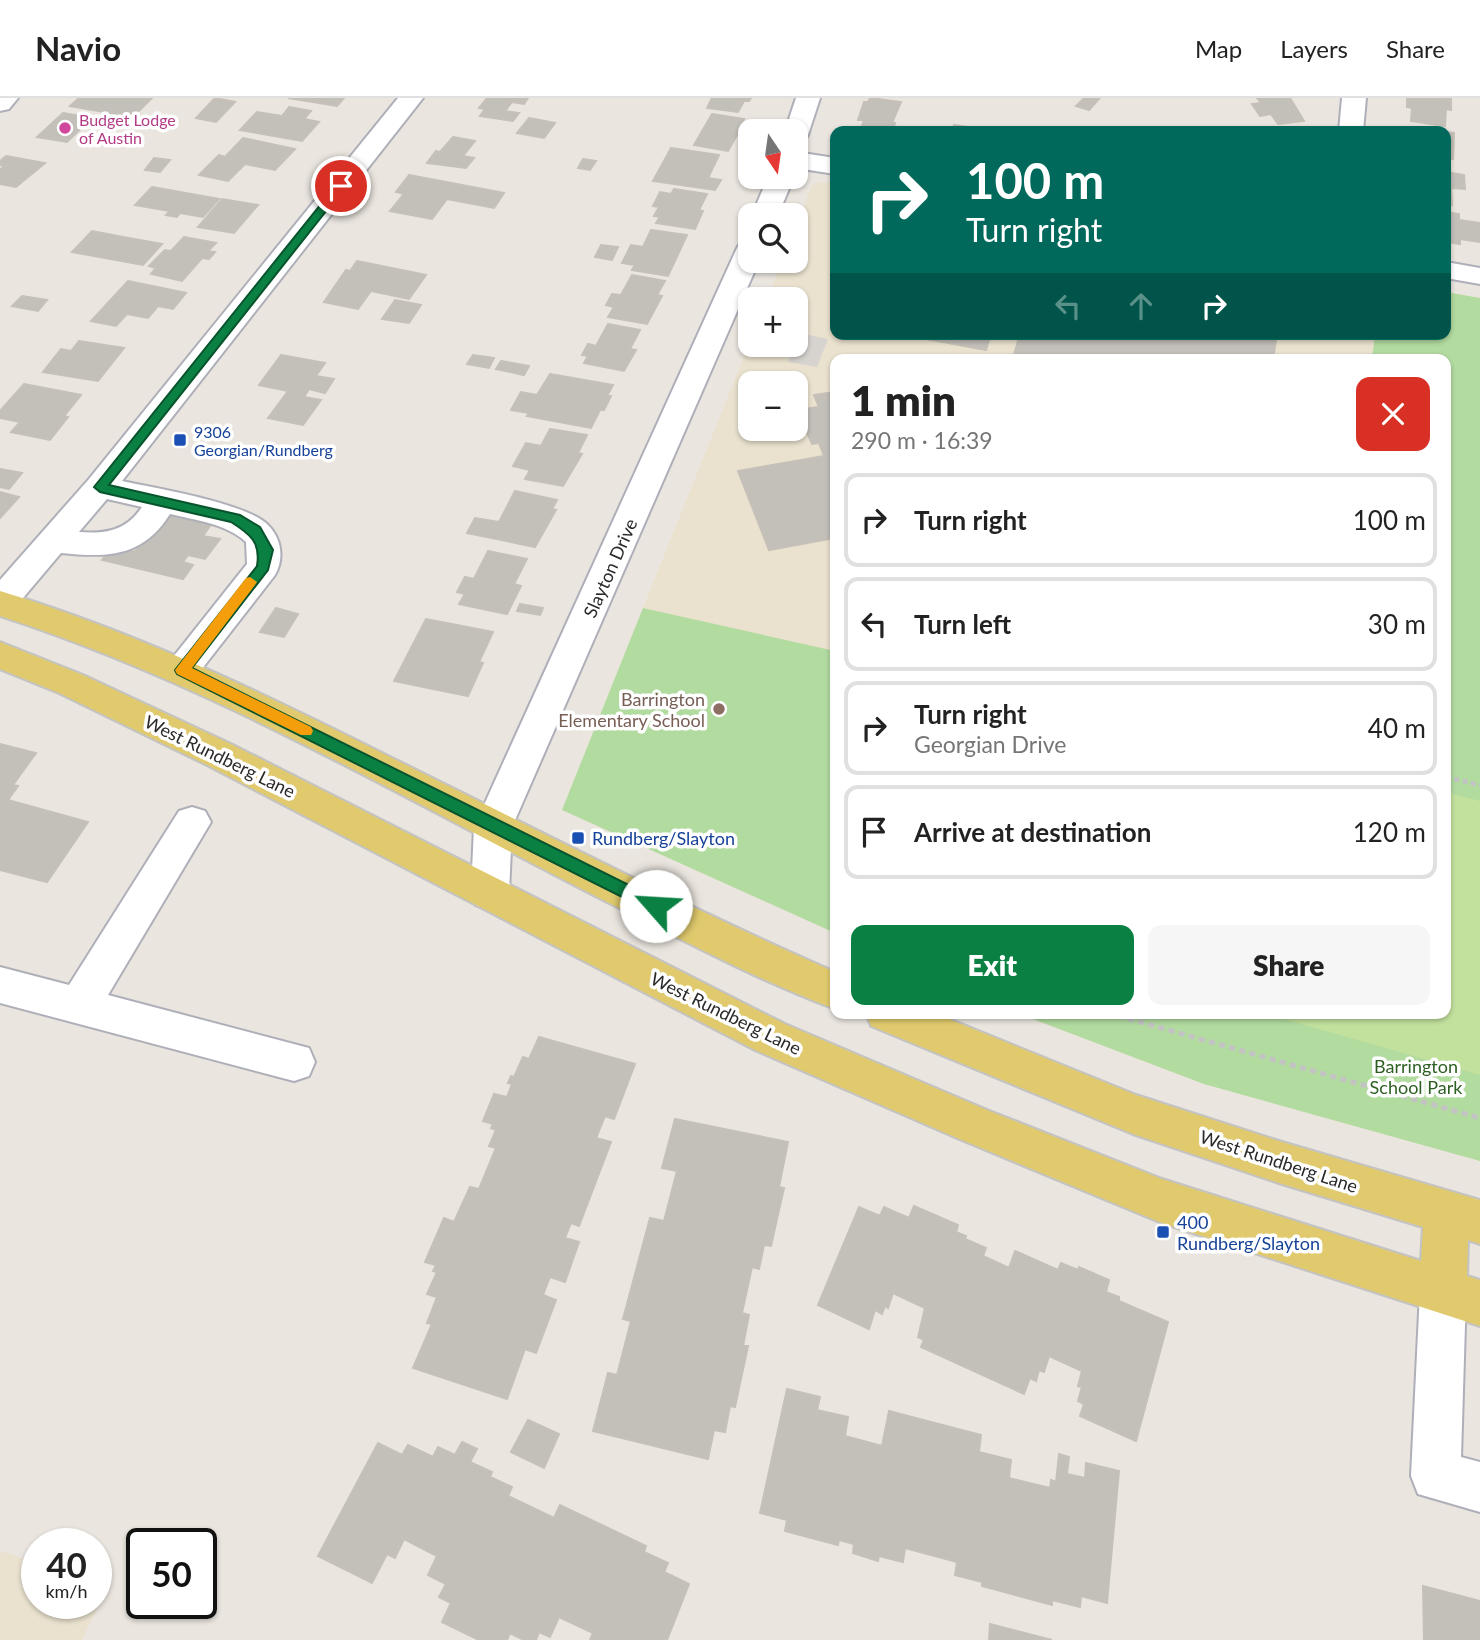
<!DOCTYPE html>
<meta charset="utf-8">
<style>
body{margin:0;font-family:Lato,sans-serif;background:#f6f6f6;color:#222;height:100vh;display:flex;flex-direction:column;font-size:26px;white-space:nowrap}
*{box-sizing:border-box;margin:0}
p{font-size:23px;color:#767676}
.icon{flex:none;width:38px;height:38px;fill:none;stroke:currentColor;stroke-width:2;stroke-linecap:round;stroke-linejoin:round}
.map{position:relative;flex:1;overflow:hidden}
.side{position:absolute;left:830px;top:256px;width:621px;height:665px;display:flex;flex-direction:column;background:#fff;border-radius:14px;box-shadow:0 2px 5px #0004}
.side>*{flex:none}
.hud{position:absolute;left:830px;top:28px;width:621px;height:214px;border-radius:14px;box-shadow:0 2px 5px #0004;background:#00695c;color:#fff;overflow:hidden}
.needle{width:46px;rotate:167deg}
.controls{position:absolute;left:738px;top:21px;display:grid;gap:14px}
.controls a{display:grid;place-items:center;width:70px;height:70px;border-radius:14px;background:#fff;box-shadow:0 2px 5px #0004;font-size:35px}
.speed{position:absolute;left:21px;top:1430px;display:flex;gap:14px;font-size:35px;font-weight:700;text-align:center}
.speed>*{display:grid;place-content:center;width:91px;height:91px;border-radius:50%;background:#fff;box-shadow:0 2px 5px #0004;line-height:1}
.speed small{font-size:18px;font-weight:400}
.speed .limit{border:4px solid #111;border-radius:10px;background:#fff;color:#111}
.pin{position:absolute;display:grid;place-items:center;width:60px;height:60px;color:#fff;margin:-30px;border:4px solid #fff;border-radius:50%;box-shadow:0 2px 7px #0007}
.me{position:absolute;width:77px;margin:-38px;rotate:296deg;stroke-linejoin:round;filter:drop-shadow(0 0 5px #0008)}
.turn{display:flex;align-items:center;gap:24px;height:147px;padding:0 21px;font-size:32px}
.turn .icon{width:91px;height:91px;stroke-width:2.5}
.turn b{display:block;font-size:49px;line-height:60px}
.lanes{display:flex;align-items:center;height:66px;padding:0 21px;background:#0003;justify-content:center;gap:35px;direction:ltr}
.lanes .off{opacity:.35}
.round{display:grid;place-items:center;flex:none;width:74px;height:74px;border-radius:14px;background:#f6f6f6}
.head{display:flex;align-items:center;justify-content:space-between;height:119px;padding:0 21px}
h1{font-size:42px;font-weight:800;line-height:52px}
.cta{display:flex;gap:14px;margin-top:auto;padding:14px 21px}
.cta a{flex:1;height:80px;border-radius:14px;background:#0b8043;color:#fff;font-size:28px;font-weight:800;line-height:80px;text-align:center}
.cta a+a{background:#f6f6f6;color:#222}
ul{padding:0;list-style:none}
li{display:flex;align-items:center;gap:21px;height:94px;margin:0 14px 10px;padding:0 7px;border:4px solid #e0e0e0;border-radius:14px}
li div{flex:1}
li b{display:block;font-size:26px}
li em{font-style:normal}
header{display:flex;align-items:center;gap:42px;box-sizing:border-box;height:98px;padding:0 35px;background:#fff;border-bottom:2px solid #e0e0e0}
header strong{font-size:33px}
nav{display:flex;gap:38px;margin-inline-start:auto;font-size:24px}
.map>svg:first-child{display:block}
</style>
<header>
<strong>Navio</strong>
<nav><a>Map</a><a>Layers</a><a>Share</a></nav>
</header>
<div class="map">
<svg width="1480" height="1542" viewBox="0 0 1480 1542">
<rect width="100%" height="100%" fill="#eae5de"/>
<g fill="#eae2cf" fill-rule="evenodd">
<path d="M835 84V236H1446V194L1480 200V1063L1204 986 1017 915H1446V261H835V835L562 712 751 241V247H796V201H767L782 163H796V128L813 85ZM751 285H796V331H751Z"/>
<path d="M0 1453 37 1465V1505H96V1485L107 1489 82 1542H0Z"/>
</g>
<g fill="#b2dba0">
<path d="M1446 194 1480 200V1063L1204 986 1017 915H1446V261H1372L1375 236H1446Z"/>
<path d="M643 510 835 553V835L562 712Z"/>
</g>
<path fill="#c2e19d" d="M1446 694 1480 703V977L1263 915H1446Z"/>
<path fill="#d7d4d0" d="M799 235 828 241 817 269 788 264Z"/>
<g fill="#c3bfb9" stroke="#c6c1b8" stroke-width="2">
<path d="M79 0H152L133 19 70 8Z"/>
<path d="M215 0 235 4 216 24 196 20Z"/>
<path d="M288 0H344L337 8Z"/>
<path d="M487 0H528L524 6 512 4 505 13 519 15 513 23 480 18 485 11 479 10Z"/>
<path d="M712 0H751L749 3H744L738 14 707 10Z"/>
<path d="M870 0 901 4 892 25H895L893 33H860L864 22H858L864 4H868Z"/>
<path d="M1084 0H1096L1099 1 1089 12 1076 8Z"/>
<path d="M1257 0H1290L1304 23 1278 26 1271 16 1260 18 1252 6 1261 5Z"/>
<path d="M1407 0 1451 1V12L1446 11 1445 28 1411 23 1412 10 1407 9Z"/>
<path d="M289 9 311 13 304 21 319 24 302 43 240 32 257 14 282 18Z"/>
<path d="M63 15 92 20 67 44 37 39Z"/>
<path d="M712 16 744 21 742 25H744L728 53 694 47Z"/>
<path d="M529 20 555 25 544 40 517 35Z"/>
<path d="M954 27 990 32 991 29 1016 33H952Z"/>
<path d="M1446 34 1454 35 1453 61 1446 60V67Z"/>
<path d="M453 39 475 43 463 58 474 60 466 70 427 65 436 53 440 54Z"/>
<path d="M243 40 295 51 275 72 245 66 228 83 199 77 219 57 225 59Z"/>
<path d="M671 50 719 57 708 80 721 82 715 92 653 83Z"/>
<path d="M6 58 45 65 16 89 0 86V72L4 68 0 67V63Z"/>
<path d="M154 60 170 62 160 74 145 72Z"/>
<path d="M583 61 596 63 590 72 578 70Z"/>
<path d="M1446 74 1464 77 1465 91 1451 90 1452 107 1446 106Z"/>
<path d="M409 77 504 95 494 110 447 101 432 121 390 113 404 96 396 94Z"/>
<path d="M152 89 219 101 203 119 180 115 177 119 166 117 170 113 135 107Z"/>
<path d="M674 91 707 96 699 112 703 113 695 131 656 125 660 119 654 118 659 109 653 108 660 94 671 96Z"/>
<path d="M222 101 258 107 234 135 198 129Z"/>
<path d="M1446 114 1459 116V122L1480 125V144L1460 141V146L1446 144Z"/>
<path d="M651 132 687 137 668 178 632 172 635 167 622 165 631 147 643 149Z"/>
<path d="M92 133 123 139 162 146 143 167 72 154Z"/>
<path d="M184 139 216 145 208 153 215 154 209 161 202 160 182 183 151 176 156 170 149 168 165 152 171 153Z"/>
<path d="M601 147 618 149 612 162 595 159Z"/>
<path d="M357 163 426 177 409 201 371 193 358 211 324 204 346 172 350 173Z"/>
<path d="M632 177 665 183 657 197 662 198 647 226 608 219 614 209 606 207 612 196 621 197Z"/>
<path d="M128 183 186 195 173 211 158 208 148 220 127 216 116 228 91 223Z"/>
<path d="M22 198 47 202 38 213 12 208Z"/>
<path d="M395 202 421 207 409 225 382 221Z"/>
<path d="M608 226 640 232 630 251 636 252 624 273 584 265 588 258 582 257 588 246 596 248Z"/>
<path d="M900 236H991L986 252Z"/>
<path d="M1020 236H1277L1273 261 1013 260Z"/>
<path d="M79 243 124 250 98 283 43 274 61 251 71 253Z"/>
<path d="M281 257 325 265 316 278 334 281 325 295 309 291 304 299 321 302 303 327 268 320 288 293 259 287Z"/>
<path d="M473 257 494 260 489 270 467 266Z"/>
<path d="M501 263 529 268 524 277 496 271Z"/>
<path d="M550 276 613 287 607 298H611L604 312H600L591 330 527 318 529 315 511 312 521 294 537 297Z"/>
<path d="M24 286 81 297 64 318 68 319 50 342 11 334 20 324 0 320V313Z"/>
<path d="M835 294V440L769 452 738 373 824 358 819 345 812 346 797 312 819 309 814 297Z"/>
<path d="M550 331 587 337 578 355 582 356 563 388 525 381 530 372 513 368 526 345 541 348Z"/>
<path d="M0 371 22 375 9 391 0 389Z"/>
<path d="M515 393 557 402 552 411 556 412 535 449 467 435 475 420 499 424Z"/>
<path d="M0 394 19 399 0 420Z"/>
<path d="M168 410 215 421 203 438 220 441 205 461 188 457 183 464 193 467 183 481 102 462 113 448 135 453Z"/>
<path d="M488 453 527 461 514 486 521 488 507 516 459 506 465 496 457 494 465 479 474 481Z"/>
<path d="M520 506 543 510 540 517 517 513Z"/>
<path d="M276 510 298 516 284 539 260 534Z"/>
<path d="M426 521 493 534 479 564 483 565 468 598 394 583Z"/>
<path d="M0 646 36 655 13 687 18 688 8 702 88 724 47 784 0 772Z"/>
<path d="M539 939 635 966 614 1021 605 1018 596 1040 611 1044 579 1128 571 1125 565 1140 579 1144 565 1184 550 1179 543 1197 556 1202 536 1255 525 1251 507 1301 413 1270 432 1226 427 1225 437 1199 427 1196 437 1174 433 1173 436 1167 425 1164 444 1120 454 1124 470 1089 479 1091 496 1050 489 1048 496 1032 491 1030 493 1026 483 1023 494 996 507 999 512 986 508 985 511 978 514 979 523 959 529 961Z"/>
<path d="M675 1021 788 1044 779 1089 784 1090 771 1148 764 1147 759 1171 752 1169 742 1215 749 1217 743 1248H748L735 1309 730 1308 725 1334 714 1332 708 1361 593 1333 608 1275 617 1277 631 1223 623 1221 650 1120 664 1123 677 1073 662 1070Z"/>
<path d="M914 1108 958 1127 956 1134 966 1138 965 1141 986 1150 983 1158 1009 1170 1015 1153 1058 1172 1061 1165 1078 1172 1079 1169 1109 1182 1106 1194 1119 1199V1203L1168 1224 1136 1343 1080 1318 1084 1306 1078 1303 1082 1289 1078 1288 1082 1273 1049 1258 1044 1274 1039 1272 1036 1283 1030 1280 1024 1296 921 1249 924 1242 918 1239 925 1210 893 1195 888 1210 885 1208 882 1216 875 1212 869 1231 818 1207 859 1109 880 1118 884 1109 909 1120Z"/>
<path d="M787 1291 820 1299 817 1312 848 1319 845 1338 882 1348 889 1313 981 1337 979 1354 1011 1362 1009 1380 1050 1390 1051 1382 1056 1384 1059 1356 1069 1359 1067 1376 1085 1380 1086 1365 1119 1373 1107 1505 1081 1498 1080 1509 1052 1502V1507L982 1488V1484L955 1477 957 1464 905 1450 903 1464 879 1458 878 1463 853 1455 854 1446 839 1442 838 1447 785 1433 787 1422 760 1415Z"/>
<path d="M528 1322 559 1336 544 1370 511 1354Z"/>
<path d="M462 1344 477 1351 470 1364 492 1374 490 1379 512 1389 508 1398 554 1420 560 1407 646 1448 644 1454 668 1465 664 1474 689 1486 667 1542H590L593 1535 559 1519 550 1539 539 1534 536 1542H524L510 1535 507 1542H479L442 1524 451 1505 439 1499 446 1486 428 1477 437 1458 404 1441 395 1460 387 1456 372 1485 318 1458 378 1345 402 1357 408 1347 433 1359 438 1349 455 1357Z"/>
<path d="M1423 1488 1480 1503V1542H1424Z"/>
<path d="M990 1526 1052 1542H989Z"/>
</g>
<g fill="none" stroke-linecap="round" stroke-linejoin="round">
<g stroke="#aeafb9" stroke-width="4">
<g id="minor">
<path d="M0 0H18L9 11 0 13Z"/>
<path d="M398 0H423L122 383C154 390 247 405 268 427 282 441 284 461 275 477L194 581 182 585 170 581 165 572 170 563 247 466 246 444C227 426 195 422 170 416 143 459 108 460 61 455L12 513 0 516V482L89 381ZM107 401 142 409C126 433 106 436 79 434Z"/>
<path d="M796 0H820L808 37 805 42 796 44V33H785Z"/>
<path d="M1342 0H1366L1363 33H1339Z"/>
<path d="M796 54 835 60V76L796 70Z"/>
<path d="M768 79H794L778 117H752Z"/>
<path d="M751 142V163H759L512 729 509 795 504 807 490 812 476 807 471 795 474 729 737 150 741 144Z"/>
<path d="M1446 164 1480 170V186L1446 180Z"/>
<path d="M192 709 205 713 211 724 108 897 309 950 315 964 309 978 294 983 0 905V869L69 887 179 713Z"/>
<path d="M1443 1171 1459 1178 1466 1194 1461 1359 1480 1364V1414L1418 1396 1411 1378 1420 1194 1427 1178Z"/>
</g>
</g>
<g stroke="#c3c3c3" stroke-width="4">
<g id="major">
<path d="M0 493C136 534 263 595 390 659 538 732 684 808 835 874V911C757 882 683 842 609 805 410 704 214 587 0 518Z"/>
<path d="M0 544 83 577 233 647 785 926 987 1012 1162 1081 1421 1163 1423 1129 1282 1086 1133 1036 871 928 866 915H934L1136 997 1282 1044 1480 1102V1146L1468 1142 1467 1178 1480 1182V1228L1162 1125 957 1040 755 952 207 667 59 595 0 571Z"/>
</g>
</g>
<path stroke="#c3c3c3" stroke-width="4.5" stroke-dasharray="5 3.5" stroke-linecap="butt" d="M1446 679 1480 687"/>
<path stroke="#c3c3c3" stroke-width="5" stroke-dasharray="6 4.5" stroke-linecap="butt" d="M1108 915 1480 1020"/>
<use href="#minor" fill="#fff" fill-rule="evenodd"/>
<use href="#major" fill="#e0ca6d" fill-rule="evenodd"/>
</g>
<path fill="#0b8043" stroke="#07532c" stroke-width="2" d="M337 86 346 88 109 387 240 417 260 429 273 452 268 472 192 570 661 803 664 808 661 813H650L177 576 175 572 257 468C261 444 250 436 231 424L100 394 94 389Z"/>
<path fill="#f59e0b" d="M250 479 257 484 255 487 192 570 311 629 313 633 311 637H301L177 576 175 572 246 480Z"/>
<circle fill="#d1479c" stroke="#fff" stroke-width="2.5" cx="65" cy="30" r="7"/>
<g fill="#1a4fb4" stroke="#fff" stroke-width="2.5">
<rect x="173" y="335" width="14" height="14" rx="3.5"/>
<rect x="571" y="733" width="14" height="14" rx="3.5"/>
<rect x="1156" y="1127" width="14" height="14" rx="3.5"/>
</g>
<circle fill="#8d6e63" stroke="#fff" stroke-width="2.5" cx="719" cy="611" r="7"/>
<g text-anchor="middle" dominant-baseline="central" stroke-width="7" stroke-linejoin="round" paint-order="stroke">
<g font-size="16" fill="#b23c85" stroke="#fff" text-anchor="start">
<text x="79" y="21">Budget Lodge<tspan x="79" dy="18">of Austin</tspan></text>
</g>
<g font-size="16" fill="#164399" stroke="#fff" text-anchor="start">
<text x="194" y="333">9306<tspan x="194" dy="18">Georgian/Rundberg</tspan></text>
</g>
<g font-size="18" fill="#2a2a2a" stroke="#fff">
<text transform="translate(610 470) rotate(-66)">Slayton Drive</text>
<text transform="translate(220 658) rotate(26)">West Rundberg Lane</text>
<text transform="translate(726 915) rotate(26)">West Rundberg Lane</text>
<text transform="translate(1279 1063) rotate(18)">West Rundberg Lane</text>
</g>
<g font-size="18" fill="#785e54" stroke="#fff" text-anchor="end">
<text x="705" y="601">Barrington<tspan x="705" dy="21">Elementary School</tspan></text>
</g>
<g font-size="18" fill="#164399" stroke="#fff" text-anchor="start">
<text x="592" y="740">Rundberg/Slayton</text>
<text x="1177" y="1124">400<tspan x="1177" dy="21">Rundberg/Slayton</tspan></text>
</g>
<g font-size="18" fill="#2d5f22" stroke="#fff">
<text x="1416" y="968">Barrington<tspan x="1416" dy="21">School Park</tspan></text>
</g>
</g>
</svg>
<div class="controls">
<a><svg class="needle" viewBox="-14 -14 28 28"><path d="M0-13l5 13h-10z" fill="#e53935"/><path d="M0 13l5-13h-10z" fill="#767676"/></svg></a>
<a><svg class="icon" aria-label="search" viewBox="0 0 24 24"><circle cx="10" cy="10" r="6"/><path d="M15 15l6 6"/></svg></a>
<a>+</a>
<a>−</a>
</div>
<div class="speed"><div>40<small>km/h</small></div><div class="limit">50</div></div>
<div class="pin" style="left:341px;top:88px;background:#d93025"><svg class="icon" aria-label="arrive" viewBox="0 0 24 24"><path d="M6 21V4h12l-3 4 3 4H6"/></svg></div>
<svg class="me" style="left:656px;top:808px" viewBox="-20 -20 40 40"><circle r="19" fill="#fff"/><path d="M0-13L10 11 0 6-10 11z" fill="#0b8043"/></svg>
<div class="hud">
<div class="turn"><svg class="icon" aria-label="right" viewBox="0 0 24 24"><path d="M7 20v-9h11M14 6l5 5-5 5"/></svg><div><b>100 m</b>Turn right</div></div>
<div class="lanes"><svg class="icon off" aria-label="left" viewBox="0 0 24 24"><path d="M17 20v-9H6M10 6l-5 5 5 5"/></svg><svg class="icon off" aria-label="ahead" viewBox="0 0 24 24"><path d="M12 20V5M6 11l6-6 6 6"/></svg><svg class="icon" aria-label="right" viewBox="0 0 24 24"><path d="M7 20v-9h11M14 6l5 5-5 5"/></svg></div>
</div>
<section class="side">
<div class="head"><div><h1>1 min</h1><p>290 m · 16:39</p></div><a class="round" style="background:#d93025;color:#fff"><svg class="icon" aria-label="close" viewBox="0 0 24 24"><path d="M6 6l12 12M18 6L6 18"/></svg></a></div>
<ul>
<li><svg class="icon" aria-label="right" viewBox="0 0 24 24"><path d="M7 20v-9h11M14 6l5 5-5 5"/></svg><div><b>Turn right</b></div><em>100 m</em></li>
<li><svg class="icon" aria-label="left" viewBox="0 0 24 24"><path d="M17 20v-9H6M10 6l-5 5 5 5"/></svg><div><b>Turn left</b></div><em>30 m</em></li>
<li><svg class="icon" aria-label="right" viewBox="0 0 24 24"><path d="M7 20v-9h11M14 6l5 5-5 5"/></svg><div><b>Turn right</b><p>Georgian Drive</p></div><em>40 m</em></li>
<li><svg class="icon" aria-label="arrive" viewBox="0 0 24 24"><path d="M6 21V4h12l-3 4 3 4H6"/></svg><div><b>Arrive at destination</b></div><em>120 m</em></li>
</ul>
<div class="cta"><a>Exit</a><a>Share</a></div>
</section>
</div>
